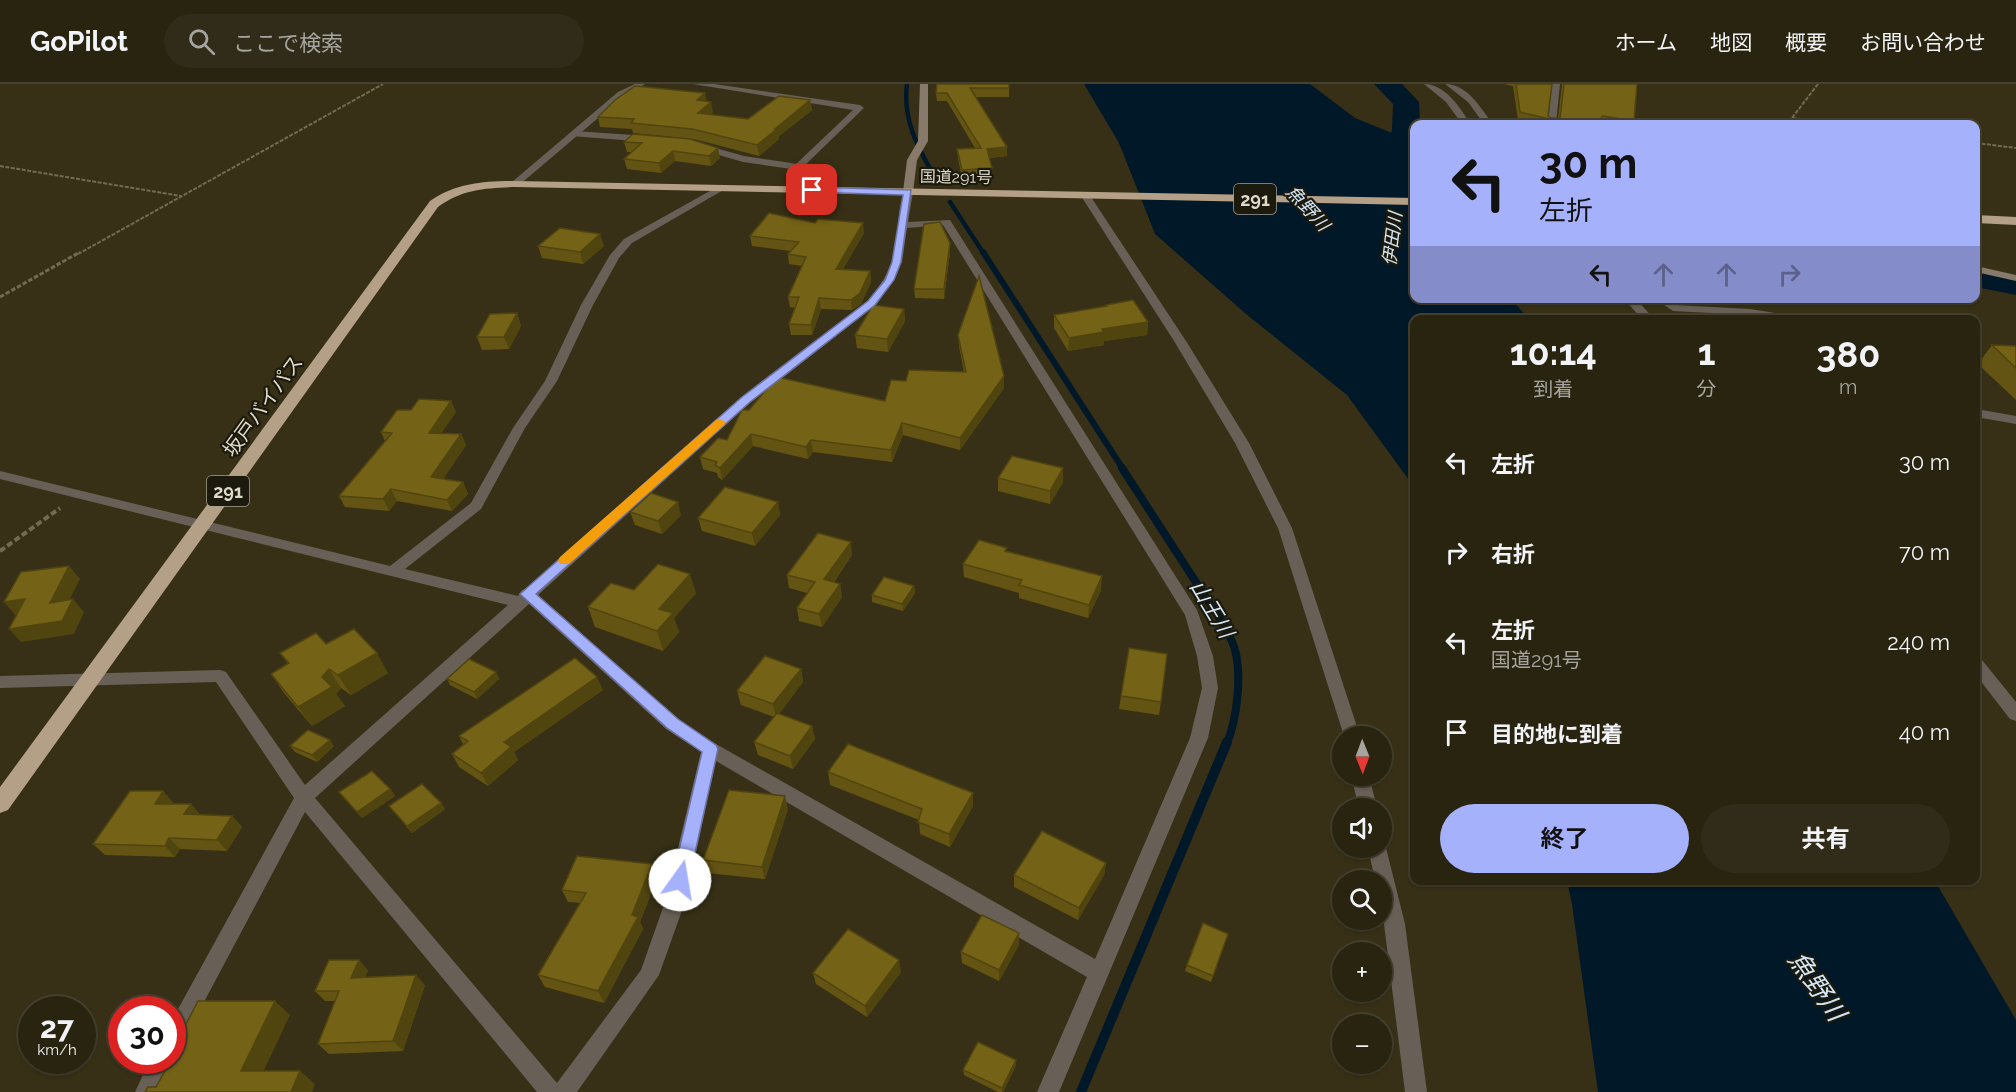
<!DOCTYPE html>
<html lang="ja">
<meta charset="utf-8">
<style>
body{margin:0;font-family:Raleway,"Noto Sans JP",sans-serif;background:#312c19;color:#f1f3f6;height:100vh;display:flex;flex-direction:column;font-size:22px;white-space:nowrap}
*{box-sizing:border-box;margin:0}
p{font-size:20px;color:#a5a49f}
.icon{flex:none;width:33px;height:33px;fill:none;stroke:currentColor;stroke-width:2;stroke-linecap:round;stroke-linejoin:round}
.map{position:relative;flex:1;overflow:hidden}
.details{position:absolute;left:1410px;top:231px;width:570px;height:570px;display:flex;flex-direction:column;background:#292410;border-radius:12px;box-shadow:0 2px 4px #0004,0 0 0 2px #454130}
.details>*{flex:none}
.banner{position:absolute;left:1410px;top:36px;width:570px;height:183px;border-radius:12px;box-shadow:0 2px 4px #0004,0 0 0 2px #454130;background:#a6b1fc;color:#111;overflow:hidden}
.needle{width:39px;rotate:179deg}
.fabs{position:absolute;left:1332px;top:642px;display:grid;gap:12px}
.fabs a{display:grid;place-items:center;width:60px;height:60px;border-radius:50%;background:#292410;box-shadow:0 2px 4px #0004,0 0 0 2px #454130;font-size:30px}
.speed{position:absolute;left:18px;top:912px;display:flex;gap:12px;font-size:30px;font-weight:700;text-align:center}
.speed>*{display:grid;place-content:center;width:78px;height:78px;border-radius:50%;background:#292410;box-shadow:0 2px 4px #0004,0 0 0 2px #454130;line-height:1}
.speed small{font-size:15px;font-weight:400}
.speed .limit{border:9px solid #d22;background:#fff;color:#111}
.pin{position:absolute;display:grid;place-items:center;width:51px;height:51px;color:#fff;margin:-26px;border-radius:12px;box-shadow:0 3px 9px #0006}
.me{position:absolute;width:66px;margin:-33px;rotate:13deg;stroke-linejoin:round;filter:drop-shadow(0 0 4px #0008)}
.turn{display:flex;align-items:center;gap:21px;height:126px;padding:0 30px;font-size:27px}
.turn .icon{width:78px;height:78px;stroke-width:2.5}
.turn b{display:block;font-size:42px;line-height:51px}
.lanes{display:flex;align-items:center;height:57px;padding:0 30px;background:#0003;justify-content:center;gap:30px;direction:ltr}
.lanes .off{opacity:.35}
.eta{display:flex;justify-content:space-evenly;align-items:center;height:102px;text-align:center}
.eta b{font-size:36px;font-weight:700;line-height:42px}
.cta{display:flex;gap:12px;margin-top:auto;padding:12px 30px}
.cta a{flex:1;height:69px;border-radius:36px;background:#a6b1fc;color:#111;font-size:24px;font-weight:700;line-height:69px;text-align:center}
.cta a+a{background:#312c19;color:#f1f3f6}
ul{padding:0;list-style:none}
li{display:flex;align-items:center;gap:18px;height:90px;padding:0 30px}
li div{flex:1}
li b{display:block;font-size:22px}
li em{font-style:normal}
header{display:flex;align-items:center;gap:36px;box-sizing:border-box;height:84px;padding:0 30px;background:#292410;border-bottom:2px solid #454130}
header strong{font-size:28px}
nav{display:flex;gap:33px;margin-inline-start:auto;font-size:21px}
.search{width:420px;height:54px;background:#312c19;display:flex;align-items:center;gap:15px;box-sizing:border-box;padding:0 21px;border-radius:33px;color:#a5a49f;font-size:22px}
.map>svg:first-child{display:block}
</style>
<header>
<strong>GoPilot</strong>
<div class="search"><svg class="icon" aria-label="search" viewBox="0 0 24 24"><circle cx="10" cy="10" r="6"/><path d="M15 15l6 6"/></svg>ここで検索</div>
<nav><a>ホーム</a><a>地図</a><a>概要</a><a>お問い合わせ</a></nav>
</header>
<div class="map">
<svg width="2016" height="1008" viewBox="0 0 2016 1008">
<rect width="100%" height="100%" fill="#373016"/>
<g fill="#011829">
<path d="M1084 0H1310L1355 34 1414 58V214L1511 215 1529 235 1414 236V403L1347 311 1246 230 1155 150 1119 59Z"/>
<path d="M1567 797H1935L2016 936V1008H1598L1572 820Z"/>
</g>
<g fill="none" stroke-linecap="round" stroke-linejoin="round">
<g stroke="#011829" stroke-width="4.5">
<path d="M907 0C902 38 920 67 938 99"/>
<path d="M950 118 984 170"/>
</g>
<path stroke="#011829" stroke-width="6" d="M983 168 1123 385"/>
<path stroke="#011829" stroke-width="8" d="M1122 384 1223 540C1227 548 1233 557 1235 566 1242 592 1237 635 1227 659"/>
<path stroke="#011829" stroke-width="10" d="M1081 1008 1227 658"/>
<g fill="#011829" fill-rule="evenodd">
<path d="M1374 0H1402L1419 18 1420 40H1414L1412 117 1408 123 1397 126 1386 123 1382 117 1392 44 1393 20Z"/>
<path d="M1976 183 2016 191V211L1976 203Z"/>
</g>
<g stroke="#716b54" stroke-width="2" stroke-dasharray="4 1.5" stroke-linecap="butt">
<path d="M1818 0 1792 34 1840 40"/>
<path d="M1976 59 2016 64"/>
<path d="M0 82 181 112"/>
<path d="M78 170 383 0"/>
</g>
<path stroke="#716b54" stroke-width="3" stroke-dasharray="4.5 2" stroke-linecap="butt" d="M0 213 80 168"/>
<path stroke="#716b54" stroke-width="4" stroke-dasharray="6 3" stroke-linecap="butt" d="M0 467 60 424"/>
<g fill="#686056" fill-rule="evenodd">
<path d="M1424 0C1445 0 1461 24 1470 40H1462L1446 18Z"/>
<path d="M574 47 648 52 652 55 648 58 571 52 570 50Z"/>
<path d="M701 60 744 72 798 80 803 83 798 86 743 78 698 65V61Z"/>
<path d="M1623 214H1635L1655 236H1643Z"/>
<path d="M1976 574 1982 576 2016 618V637L2010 635 1976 591Z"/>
</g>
<g fill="#686056" fill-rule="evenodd">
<path d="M635 0H645L624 12 518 102H512V98L618 8Z"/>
<path d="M693 0H714L860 21 864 24 802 84 794 106 789 109 784 106 795 81 853 26Z"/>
<path d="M1445 0C1466 0 1478 20 1490 36L1511 37 1515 40H1484L1468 18Z"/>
<path d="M1552 0H1560L1556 40H1548Z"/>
<path d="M717 103 725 105 632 159 619 174 593 221 557 297 525 344 481 425 405 485 518 512 522 506 526 505 742 313 868 217C877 205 886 194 891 180 900 156 895 130 905 106L913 108 908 138 950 136 1197 526 1213 572 1218 604 1208 654 1059 1008H1037L1087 893 716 677 685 818 659 891 577 1008H537L305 728 179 965 172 968V936L294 714 216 598 0 604V592L220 586 226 588 305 701 508 521 0 395V387L390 482 471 419 513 344 545 297 581 221 610 171 624 155ZM943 141 1185 531 1197 572 1202 604 1190 654 1095 875 716 660 678 635 538 511 750 319 876 221 894 196 902 178 907 144ZM529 520 666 645 701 668 665 818 641 886 557 999 315 714Z"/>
<path d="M1083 110H1089L1186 257 1249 359 1292 444 1360 652H1344L1278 444 1235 359 1174 257 1081 112Z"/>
<path d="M1654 214H1667L1676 221 1750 225 1800 233 1805 236H1776L1750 231 1673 227Z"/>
<path d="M1976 325 2016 332V340L1976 333Z"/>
<path d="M1351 692H1369L1377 724H1359Z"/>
<path d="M1382 758 1386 764 1405 840 1427 1008H1405L1382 824V796H1375L1368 764H1382Z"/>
<path d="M150 976H172L157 1008H135Z"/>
</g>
<g fill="#877a6a" fill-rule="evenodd">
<path d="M920 0H928V57L917 76 913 108 908 111 903 108 907 76 918 57Z"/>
<path d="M1976 182 2016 191V197L1976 188Z"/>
</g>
<g fill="#b4a087" fill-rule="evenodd">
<path d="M515 97 1414 114V121L515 103C486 104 462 105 438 123L8 726 0 729V703L430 117C456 99 484 97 515 97Z"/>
<path d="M1976 131 2016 133V141L1976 139Z"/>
</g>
</g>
<g fill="#645413">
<path d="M1009 0V13H976L1007 72 989 74 992 84V94L962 95 958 74 957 65 975 64 947 17H937L936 9Z"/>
<path d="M1504 0H1552L1548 32 1551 34H1558L1562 0H1637L1634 37 1632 40H1535L1518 36 1513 2Z"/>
<path d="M810 16 812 26 778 53 779 55 759 72 694 55 633 49 632 45 600 43 598 33 706 17 713 28 710 31 748 35Z"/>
<path d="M633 50 720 74 711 82 675 77 661 89 627 85 624 75 632 68H627L624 58Z"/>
<path d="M864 149 843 185 870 187 871 198 861 220 852 226 821 225 812 251H791L789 240 795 224 790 223 788 213 802 182 789 180 788 170 790 167 752 162 750 152Z"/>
<path d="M538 162H604L583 180 542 174Z"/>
<path d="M950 168 944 215 915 214 914 205Z"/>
<path d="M1106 221 1148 238 1147 251 1104 257V261L1068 267 1054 244V231L1106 223Z"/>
<path d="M904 225 905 237 888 268 857 264 855 251Z"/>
<path d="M517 229 521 242 509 265 482 266 477 253Z"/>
<path d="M958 251 1004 292V304L960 366 903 351 892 378 813 368 808 375 753 362 722 396 718 393 717 389 703 385 700 373 727 356 749 326 885 317 964 288 959 262Z"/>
<path d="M1992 261 2016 262V316L1978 280Z"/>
<path d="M456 328 441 349 461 350 466 361 443 395 463 398 468 410 452 427 397 417 389 427 345 423 339 412 385 357 381 348Z"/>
<path d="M998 394 1063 398 1050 420 998 407Z"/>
<path d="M778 418 780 431 755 462 702 447 698 434Z"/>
<path d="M630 428 681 431 662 450 635 441Z"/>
<path d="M1007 467 1101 506 1088 534 1019 514V509L964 493 963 480Z"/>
<path d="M852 471 834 498 840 500 842 513 822 543 799 537 797 524 807 509 789 504 787 491Z"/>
<path d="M914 502 915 509 903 527 872 518V511Z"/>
<path d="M634 506 696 509 674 534 679 548 663 567 595 543 588 523Z"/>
<path d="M326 560 388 589 351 611 341 604 336 610 345 622 312 642 284 609 271 590 288 580 280 569Z"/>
<path d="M801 585 803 598 779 630 812 642 815 655 793 685 758 671 754 658 774 633 741 621 737 607Z"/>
<path d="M496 588 499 595 477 615 450 601 447 595Z"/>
<path d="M603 606 514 668 518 676 488 702 459 683 452 670 463 660 459 652Z"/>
<path d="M1121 612 1161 618 1159 631 1119 625Z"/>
<path d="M290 662H334L317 678 295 668Z"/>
<path d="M828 688 973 722 950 763 920 750 919 736 830 701Z"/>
<path d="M390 705 395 712 362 734 339 708Z"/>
<path d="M163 707 173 719 172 720H191L200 731 232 732 242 743 227 767 180 765 175 773 105 771 93 760Z"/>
<path d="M441 719 445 725 412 749 394 728 389 722Z"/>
<path d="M788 725 765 795 707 789 703 776Z"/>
<path d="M1106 779 1104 791 1078 836 1014 803V791Z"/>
<path d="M658 792 640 838 643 845 604 919 545 903 538 891 580 819 568 818 562 806Z"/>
<path d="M1228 850 1211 898 1185 887 1187 881Z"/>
<path d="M1019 861 999 897 962 879 961 868Z"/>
<path d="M359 876 368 887 365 893 425 901 403 967 329 970 318 960 335 917H325L315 907Z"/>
<path d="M901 888 867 933 816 900 813 889Z"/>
<path d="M1016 981 1003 1008H998L964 991 963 986Z"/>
</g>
<g fill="#51450f">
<path d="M705 9 707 19 697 16Z"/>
<path d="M810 16 812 26 778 53 779 55 759 72 757 61 775 45Z"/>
<path d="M711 18 713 28 700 40 698 29Z"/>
<path d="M1603 32 1600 40H1595Z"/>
<path d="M1007 63V72L987 74V65Z"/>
<path d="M718 64 720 74 711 82 709 72Z"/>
<path d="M673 67 675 77 661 89 659 79Z"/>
<path d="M863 139 864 149 837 195 836 185Z"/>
<path d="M600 150 604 162 583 180 580 168Z"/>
<path d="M950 159V168L944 215V205Z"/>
<path d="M870 187 871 198 861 220 852 226 851 216Z"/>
<path d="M819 214 821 225 812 251 811 241Z"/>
<path d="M904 225 905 237 888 268 887 255Z"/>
<path d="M517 229 521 242 509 265 504 253Z"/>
<path d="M1148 238 1147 251 1104 257V261L1068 267 1069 254 1102 245Z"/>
<path d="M1004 292V304L960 366V354Z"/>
<path d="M451 317 456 328 434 360 429 349Z"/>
<path d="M902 339 903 351 892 378 891 366Z"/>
<path d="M461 350 466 361 437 404 431 393Z"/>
<path d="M751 350 753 362 722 396 720 384Z"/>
<path d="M811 356 813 368 808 375 806 363Z"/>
<path d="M1063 384V398L1050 420V407Z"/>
<path d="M463 398 468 410 452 427 447 416Z"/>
<path d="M391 405 397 417 389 427 383 415Z"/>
<path d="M678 418 681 431 662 450 658 437Z"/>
<path d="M778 418 780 431 755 462 752 449Z"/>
<path d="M851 458 852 471 826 508 824 495Z"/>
<path d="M69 482 80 495 61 532 50 519Z"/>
<path d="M690 490 696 509 674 534 679 548 663 567 657 547 659 525Z"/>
<path d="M1102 492 1101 506 1088 534 1089 521Z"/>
<path d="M840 500 842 513 822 543 819 530Z"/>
<path d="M914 502 915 509 903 527 902 520Z"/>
<path d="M25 515 16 532 4 518Z"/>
<path d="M73 515 84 528 74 550 21 558 9 545Z"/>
<path d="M377 569 388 589 351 611 338 591Z"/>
<path d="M329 585 341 604 336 610 345 622 312 642 298 623Z"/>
<path d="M801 585 803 598 776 634 773 620Z"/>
<path d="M496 588 499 595 477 615 474 608Z"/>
<path d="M597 593 603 606 514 668 518 676 488 702 481 689 504 658Z"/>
<path d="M812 642 815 655 793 685 790 672Z"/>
<path d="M330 656 334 662 317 678 312 671Z"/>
<path d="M390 705 395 712 362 734 357 728Z"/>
<path d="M163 707 173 719 165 731 155 720Z"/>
<path d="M973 709V722L950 763 949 750Z"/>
<path d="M785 712 788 725 765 795 762 783Z"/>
<path d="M441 719 445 725 412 749 407 742Z"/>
<path d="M191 720 201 732 184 730Z"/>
<path d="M232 732 242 743 227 767 217 756Z"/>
<path d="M169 754 180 765 175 773 165 762Z"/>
<path d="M1106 779 1104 791 1078 836 1079 824Z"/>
<path d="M652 780 658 792 640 838 643 845 604 919 598 907 632 831Z"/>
<path d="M1019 849V861L999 897V886Z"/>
<path d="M359 876 368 887 360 904 351 894Z"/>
<path d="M899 876 901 888 867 933 865 922Z"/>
<path d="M416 891 425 901 403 967 393 957Z"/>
<path d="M275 917 290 931 257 1001 241 987Z"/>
<path d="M1016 976V981L1003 1008H1002V1004Z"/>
<path d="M300 987 315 1000 312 1008H291Z"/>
</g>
<g fill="#746216" stroke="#51450f" stroke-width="1.5">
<path d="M937 0H1009V4H970L1007 63 987 65 992 84 962 86 957 65 981 64 947 9H936Z"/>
<path d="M1516 0H1552L1548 32 1551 34H1560L1564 0H1637L1634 37 1603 32 1595 40H1571L1520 28Z"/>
<path d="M635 2 705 9 697 16 711 18 698 29 748 35 779 12 810 16 775 45H777L757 61 692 45 631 39 634 35 598 33 615 16Z"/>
<path d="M633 50 690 55 718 64 709 72 673 67 659 79 624 75 642 59 624 58Z"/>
<path d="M769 129 815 139 818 135 863 139 836 185 870 187 860 209 851 216 819 214 811 241 789 240 799 213H788L806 173 788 170 799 158 750 152Z"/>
<path d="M940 138 950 159 944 205H914L924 140Z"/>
<path d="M560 144 600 150 580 168 538 162Z"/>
<path d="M979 192 1004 292 960 354 902 339 891 366 811 356 806 363 751 350 720 384 715 381 717 378 700 373 718 354 727 356 742 326H749L777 293 885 317 891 296 906 297 909 286 966 288 958 251Z"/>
<path d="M1133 216 1148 238 1102 245 1104 248 1069 254 1054 231 1107 222 1106 221Z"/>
<path d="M873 221 904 225 887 255 855 251Z"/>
<path d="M517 229 504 253H477L490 230Z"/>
<path d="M1992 261 2016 262V284Z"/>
<path d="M419 315 451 317 429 349 461 350 431 393 463 398 447 416 391 405 383 415 339 412 392 349 381 348 397 326H411Z"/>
<path d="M1012 372 1063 384 1050 407 998 394Z"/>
<path d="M725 403 778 418 752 449 698 434Z"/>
<path d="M651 409 678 418 658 437 630 428Z"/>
<path d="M818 449 851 458 824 495 840 500 819 530 797 524 815 498 787 491Z"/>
<path d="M979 456 1007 464 1005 467 1102 492 1089 521 1019 501 1022 496 963 480Z"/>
<path d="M658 480 690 490 659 525 673 529 657 547 588 523 611 499 634 506Z"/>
<path d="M69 482 50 519 73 515 62 537 9 545 25 515 4 518 21 488Z"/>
<path d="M884 493 914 502 902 520 872 511Z"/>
<path d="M354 545 377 569 338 591 329 585 322 593 332 603 298 623 271 590 289 579 280 569 316 549 326 560Z"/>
<path d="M1129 564 1167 570 1161 618 1121 612Z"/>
<path d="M765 572 801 585 773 620 737 607Z"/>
<path d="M575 574 597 593 504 658 511 663 481 689 452 670 468 657 459 652Z"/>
<path d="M469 575 496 588 474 608 447 595Z"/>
<path d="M777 629 812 642 790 672 754 658Z"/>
<path d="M308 646 330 656 312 671 290 662Z"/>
<path d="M848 660 973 709 949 750 918 738 922 725 828 688Z"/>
<path d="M372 687 390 705 357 728 339 708Z"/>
<path d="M422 700 441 719 407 742 389 722Z"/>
<path d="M729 706 785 712 762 783 703 776Z"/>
<path d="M130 707H163L155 720H191L184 730 232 732 217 756 169 754 165 762 93 760Z"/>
<path d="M1042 747 1106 779 1079 824 1014 791Z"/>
<path d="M577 772 652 780 632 831 638 833 598 907 538 891 586 809 562 806Z"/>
<path d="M982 831 1019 849 999 886 961 868Z"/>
<path d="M1203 839 1228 850 1213 892 1187 881Z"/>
<path d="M848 845 899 876 865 922 813 889Z"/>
<path d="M329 876H359L351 894 416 891 393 957 318 960 339 907H315Z"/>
<path d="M198 917H275L241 987H300L291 1008H145L148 1003H156L171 976H172V973L184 950H181Z"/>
<path d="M978 958 1016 976 1002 1004 963 986Z"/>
</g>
<path fill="#a6b1fc" stroke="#6c73a4" stroke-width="1.5" d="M812 103 911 106 901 178 894 196 875 221 750 318 536 510 678 635 716 661 718 665 689 796 686 801 680 804 674 801 672 796 702 668 667 644 520 510 742 313 868 217 885 196 892 178 903 111 809 108 808 106Z"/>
<path fill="#f59e0b" d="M720 335 726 338 724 341 569 480H560L558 477 560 473 716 336Z"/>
<g text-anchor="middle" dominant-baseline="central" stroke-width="4.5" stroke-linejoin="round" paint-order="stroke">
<g font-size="16" fill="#dedaca" stroke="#1c190d">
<text transform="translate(956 93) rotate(1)">国道291号</text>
</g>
<g fill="#1c190d" stroke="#a4a091" stroke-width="1.5">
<rect x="1234" y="100" width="42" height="30" rx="4.5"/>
<rect x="207" y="392" width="42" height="30" rx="4.5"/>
</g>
<g font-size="18" font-weight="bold" fill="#dedaca">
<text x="1255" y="115">291</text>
<text x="228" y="407">291</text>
</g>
<g font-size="18" font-style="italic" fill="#d3e6f6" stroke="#1c190d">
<text transform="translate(1308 124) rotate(48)">魚野川</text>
<text transform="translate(1392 155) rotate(-83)">伊田川</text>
</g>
<g font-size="20" fill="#dedaca" stroke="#1c190d">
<text transform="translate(263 322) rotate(-54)">坂戸バイパス</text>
</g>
<g font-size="21" font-style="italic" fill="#d3e6f6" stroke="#1c190d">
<text transform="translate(1212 525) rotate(59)">山王川</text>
</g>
<g font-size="26" font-style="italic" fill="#d3e6f6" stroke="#1c190d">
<text transform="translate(1817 902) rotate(55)">魚野川</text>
</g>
</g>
</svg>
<div class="fabs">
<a><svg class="needle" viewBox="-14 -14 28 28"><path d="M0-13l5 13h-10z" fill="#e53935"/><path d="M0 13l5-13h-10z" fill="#a5a49f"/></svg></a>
<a><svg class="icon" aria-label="sound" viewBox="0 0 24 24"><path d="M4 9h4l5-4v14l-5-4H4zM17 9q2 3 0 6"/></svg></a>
<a><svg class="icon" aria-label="search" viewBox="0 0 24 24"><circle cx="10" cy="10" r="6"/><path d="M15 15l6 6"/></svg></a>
<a>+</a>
<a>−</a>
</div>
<div class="speed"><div>27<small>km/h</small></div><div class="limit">30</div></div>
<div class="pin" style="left:812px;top:106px;background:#d93025"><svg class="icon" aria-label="arrive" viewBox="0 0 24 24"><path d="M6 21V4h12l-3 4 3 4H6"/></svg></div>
<svg class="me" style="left:680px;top:796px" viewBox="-20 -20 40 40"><circle r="19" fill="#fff"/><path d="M0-13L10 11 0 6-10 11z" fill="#a6b1fc"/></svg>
<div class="banner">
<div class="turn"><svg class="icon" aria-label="left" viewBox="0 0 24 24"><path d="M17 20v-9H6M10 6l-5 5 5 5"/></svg><div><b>30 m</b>左折</div></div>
<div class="lanes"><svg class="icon" aria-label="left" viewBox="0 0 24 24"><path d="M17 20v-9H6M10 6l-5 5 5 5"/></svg><svg class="icon off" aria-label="ahead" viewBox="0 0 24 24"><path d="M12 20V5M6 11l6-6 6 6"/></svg><svg class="icon off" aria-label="ahead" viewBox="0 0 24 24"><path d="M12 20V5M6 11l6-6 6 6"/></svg><svg class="icon off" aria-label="right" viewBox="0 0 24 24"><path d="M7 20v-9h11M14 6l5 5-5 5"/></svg></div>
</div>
<section class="details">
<div class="eta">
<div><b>10:14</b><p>到着</p></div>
<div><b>1</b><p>分</p></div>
<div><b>380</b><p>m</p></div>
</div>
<ul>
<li><svg class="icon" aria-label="left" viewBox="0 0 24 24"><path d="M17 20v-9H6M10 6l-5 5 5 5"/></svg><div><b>左折</b></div><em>30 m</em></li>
<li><svg class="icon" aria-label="right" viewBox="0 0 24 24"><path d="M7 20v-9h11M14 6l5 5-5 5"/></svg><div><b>右折</b></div><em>70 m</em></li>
<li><svg class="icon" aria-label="left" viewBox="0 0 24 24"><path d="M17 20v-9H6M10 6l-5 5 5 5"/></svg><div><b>左折</b><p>国道291号</p></div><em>240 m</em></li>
<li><svg class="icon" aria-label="arrive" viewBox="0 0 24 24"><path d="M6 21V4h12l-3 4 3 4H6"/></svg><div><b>目的地に到着</b></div><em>40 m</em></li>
</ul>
<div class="cta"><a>終了</a><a>共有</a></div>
</section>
</div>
